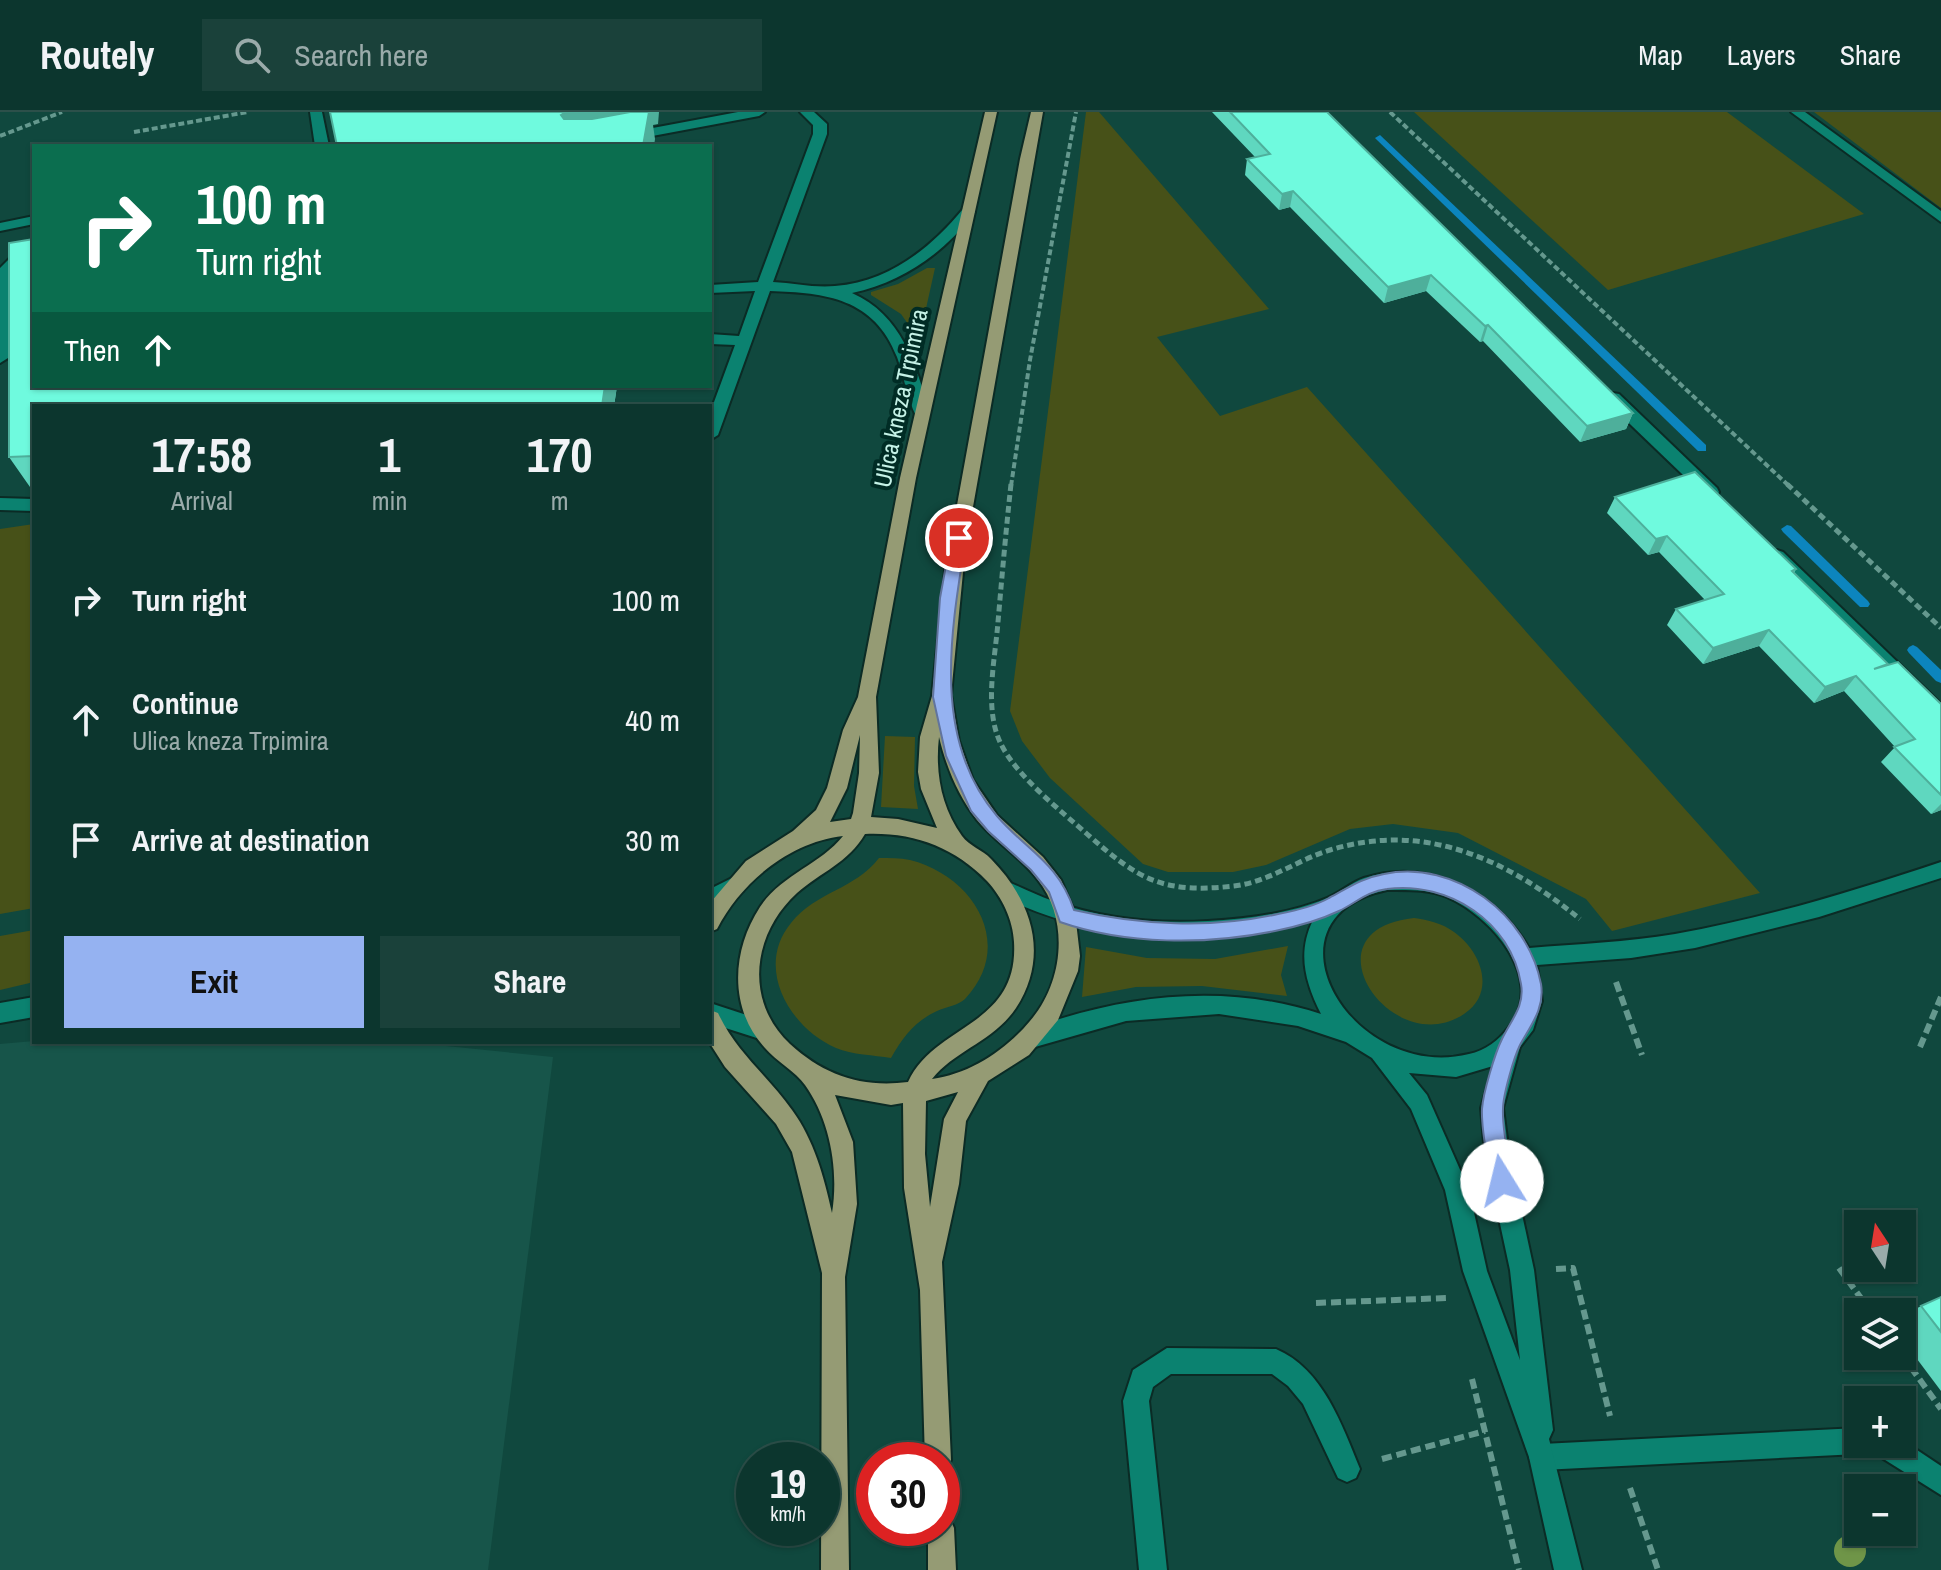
<!DOCTYPE html>
<meta charset="utf-8">
<style>
body{margin:0;font-family:"Archivo Narrow",sans-serif;background:#1a413a;color:#f1f3f6;height:100vh;display:flex;flex-direction:column;font-size:30px;white-space:nowrap}
*{box-sizing:border-box;margin:0}
p{font-size:26px;color:#9aabaa}
.icon{flex:none;width:44px;height:44px;fill:none;stroke:currentColor;stroke-width:2;stroke-linecap:round;stroke-linejoin:round}
.map{position:relative;flex:1;overflow:hidden}
.panel{position:absolute;left:32px;top:292px;width:680px;height:640px;display:flex;flex-direction:column;background:#0c362e;border-radius:0px;box-shadow:0 2px 6px #0004,0 0 0 2px #2c504a}
.panel>*{flex:none}
.hud{position:absolute;left:32px;top:32px;width:680px;height:244px;border-radius:0px;box-shadow:0 2px 6px #0004,0 0 0 2px #2c504a;background:#0b6e4f;color:#fff;overflow:hidden}
.needle{width:52px;rotate:348deg}
.buttons{position:absolute;left:1844px;top:1098px;display:grid;gap:16px}
.buttons a{display:grid;place-items:center;width:72px;height:72px;border-radius:0px;background:#0c362e;box-shadow:0 2px 6px #0004,0 0 0 2px #2c504a;font-size:40px}
.speed{position:absolute;left:736px;top:1330px;display:flex;gap:16px;font-size:40px;font-weight:700;text-align:center}
.speed>*{display:grid;place-content:center;width:104px;height:104px;border-radius:50%;background:#0c362e;box-shadow:0 2px 6px #0004,0 0 0 2px #2c504a;line-height:1}
.speed small{font-size:20px;font-weight:400}
.speed .limit{border:12px solid #d22;background:#fff;color:#111}
.pin{position:absolute;display:grid;place-items:center;width:68px;height:68px;color:#fff;margin:-34px;border:4px solid #fff;border-radius:50%;box-shadow:0 2px 8px #0007}
.me{position:absolute;width:88px;margin:-44px;rotate:351deg;stroke-linejoin:round;filter:drop-shadow(0 0 6px #0008)}
.turn{display:flex;align-items:center;gap:28px;height:168px;padding:0 32px;font-size:36px}
.turn .icon{width:104px;height:104px;stroke-width:2.5}
.turn b{display:block;font-size:56px;line-height:68px}
.then{display:flex;align-items:center;height:76px;padding:0 32px;background:#0003;gap:16px;font-size:30px}
.eta{display:flex;justify-content:space-evenly;align-items:center;height:136px;text-align:center}
.eta b{font-size:48px;font-weight:800;line-height:56px}
.primary-button{display:flex;gap:16px;margin-top:auto;padding:16px 32px}
.primary-button a{flex:1;height:92px;border-radius:0px;background:#95b2f1;color:#111;font-size:32px;font-weight:800;line-height:92px;text-align:center}
.primary-button a+a{background:#1a413a;color:#f1f3f6}
ul{padding:0;list-style:none}
li{display:flex;align-items:center;gap:24px;height:120px;padding:0 32px}
li div{flex:1}
li b{display:block;font-size:30px}
li em{font-style:normal}
header{display:flex;align-items:center;gap:48px;box-sizing:border-box;height:112px;padding:0 40px;background:#0c362e;border-bottom:2px solid #2c504a}
header strong{font-size:38px}
nav{display:flex;gap:44px;margin-inline-start:auto;font-size:28px}
.search{width:560px;height:72px;background:#1a413a;display:flex;align-items:center;gap:20px;box-sizing:border-box;padding:0 28px;border-radius:0px;color:#9aabaa;font-size:30px}
.map>svg:first-child{display:block}
</style>
<header>
<strong>Routely</strong>
<div class="search"><svg class="icon" aria-label="search" viewBox="0 0 24 24"><circle cx="10" cy="10" r="6"/><path d="M15 15l6 6"/></svg>Search here</div>
<nav><a>Map</a><a>Layers</a><a>Share</a></nav>
</header>
<div class="map">
<svg width="1941" height="1458" viewBox="0 0 1941 1458">
<rect width="100%" height="100%" fill="#10483e"/>
<path fill="#17554a" d="M34 929 407 930 553 945 488 1458H0V932Z"/>
<g fill="#475118">
<path d="M1086 0H1099L1269 197 1157 225 1220 304 1307 275 1760 781 1612 819 1586 787 1458 721 1393 712 1350 717 1266 753 1233 760H1168L1143 752 1050 666 1022 629 1010 599Z"/>
<path d="M1414 0H1727L1864 102 1608 178Z"/>
<path d="M1814 0H1941V96Z"/>
<path d="M927 156H935L921 219 915 222 901 202 871 183V180L898 172Z"/>
<path d="M34 412V796L0 802V417Z"/>
<path d="M885 624 915 625 914 674 918 697 881 695Z"/>
<path d="M879 746C889 746 900 746 910 748 974 764 1016 833 965 887 959 893 946 895 937 899 915 909 903 925 891 946 874 943 852 943 836 936 790 916 754 856 791 811 817 779 854 778 879 746Z"/>
<path d="M1414 806C1428 808 1442 811 1454 820 1481 839 1497 880 1464 902 1392 950 1301 818 1414 806Z"/>
<path d="M34 818V870L0 878V824Z"/>
<path d="M1288 834 1281 863 1287 884 1202 874 1136 875 1082 885 1086 835 1147 846 1215 847Z"/>
</g>
<g fill="none" stroke-linecap="round" stroke-linejoin="round">
<g fill="#0c85be" fill-rule="evenodd">
<path d="M1380 23 1706 333V339H1698L1377 28 1375 26Z"/>
<path d="M1787 413 1791 414 1868 489 1870 492 1868 495H1860L1783 420 1781 417Z"/>
<path d="M1913 533 1917 535 1941 558V571L1936 569 1909 541 1907 538 1909 535Z"/>
</g>
<g stroke="#0b2b25" stroke-width="4">
<g id="lane">
<path d="M310 0H322L329 34H315Z"/>
<path d="M738 0H765L759 4 599 34H571L578 30Z"/>
<path d="M800 0H814L827 12V22L773 170C794 171 814 176 835 174 888 170 930 137 963 97L975 100C944 141 903 170 852 181 902 203 915 252 930 300L922 305 916 304C907 286 904 264 897 245 874 186 826 181 770 179L718 323 710 328V301L735 233 710 232V222L739 224 755 179 710 181V173L758 170 813 22V13Z"/>
<path d="M34 104V112L0 119V111Z"/>
<path d="M34 133V142L12 160 8 246 0 251V156L19 137Z"/>
<path d="M0 386 34 387V399L0 398Z"/>
<path d="M1167 1236 1276 1237C1323 1257 1342 1313 1360 1357L1356 1366 1347 1370 1338 1366 1303 1292 1288 1274 1272 1262H1171L1153 1275 1149 1289 1167 1458H1139L1123 1289 1133 1258Z"/>
<path d="M1858 1316V1332H1870L1867 1338 1858 1342 1542 1358 1533 1354 1529 1345 1533 1336 1542 1332Z"/>
<path d="M1902 1328 1941 1354V1383L1874 1341 1870 1332H1902Z"/>
</g>
</g>
<g stroke="#0b2b25" stroke-width="4">
<g id="street">
<path d="M1791 0H1805L1941 99V110Z"/>
<path d="M1613 281 1619 282 1717 376 1719 380 1717 384H1705L1607 290 1605 286Z"/>
<path d="M1777 438 1783 440 1941 592V610L1934 608 1771 448 1768 444Z"/>
<path d="M1941 750V766L1819 805 1695 836 1631 846 1537 853 1542 889 1533 918 1520 935 1503 996 1509 1042 1534 1158 1553 1318 1549 1327 1582 1458H1554L1529 1345 1463 1159 1445 1078 1411 997 1372 946 1346 930 1298 914 1219 902 1126 909 1035 935 1027 932 1024 925 1027 918C1122 883 1223 870 1321 902 1305 870 1297 841 1313 808 1199 839 1109 833 1001 785L998 779 1001 773 1008 770C1023 776 1038 784 1053 789 1102 807 1156 812 1208 809 1246 807 1292 801 1327 786 1340 781 1350 771 1364 766 1430 745 1495 780 1529 836 1578 832 1627 830 1675 822 1766 806 1854 779 1941 750ZM1387 778C1407 778 1429 777 1447 785 1491 804 1547 867 1509 915 1499 928 1485 939 1469 942 1352 971 1254 806 1387 778ZM1493 954 1481 996 1485 1042 1510 1158 1520 1248 1487 1159 1469 1078 1427 983 1409 961 1456 965Z"/>
<path d="M736 764 743 767 746 773 743 779 710 796V777Z"/>
<path d="M34 885V905L0 911V891Z"/>
<path d="M710 891 771 911 774 918 771 925 763 928 710 911Z"/>
</g>
</g>
<g stroke="#0b2b25" stroke-width="4">
<g id="primary">
<path d="M985 0H997L916 366 876 585 879 661 871 705 898 707 937 716 921 677 918 660 920 625 932 584 945 459 1020 47 1031 0H1043L965 440 951 583 959 629 973 668 997 703 1043 745 1061 768 1075 801 1080 844 1078 859 1058 908 1029 943 988 969 966 1009 959 1072 942 1150 951 1348 947 1357 942 1359V1348H925L920 1178 904 1076 903 991 891 993 835 983 853 1030 857 1092 845 1165 849 1458H821L822 1161 792 1040 776 1012 725 955 709 930 710 898 718 901C736 940 768 964 792 998 814 1028 824 1065 832 1101 839 1058 830 1008 805 973 796 960 776 949 765 936 728 896 732 838 760 795 782 762 820 753 843 724 790 730 741 770 717 817L710 820V791L746 749 793 719 816 698 827 676 843 618 858 585 900 366ZM860 623 859 661 853 701 851 707 830 710 847 676ZM939 625C946 654 958 684 977 708 995 730 1021 745 1038 768 1070 809 1063 871 1030 909 1006 938 970 962 932 967 955 938 993 930 1016 896 1050 843 1032 789 991 747 983 738 969 734 962 724 941 695 935 660 939 625ZM865 722C913 720 954 735 987 769 1002 785 1013 808 1014 830 1019 915 934 912 908 970 861 976 824 963 790 932 744 889 752 822 797 781 821 760 848 751 865 722ZM958 980 944 1007 930 1095 925 1042 926 989Z"/>
<path d="M942 1403 950 1407 954 1416 956 1458H928V1416H942Z"/>
</g>
</g>
<g stroke="#65988e" stroke-width="4" stroke-dasharray="6 3" stroke-linecap="butt">
<path d="M1390 0 1789 374"/>
<path d="M134 20 248 0"/>
<path d="M0 24 62 0"/>
<path d="M1011 374 1030 248 1076 0"/>
</g>
<g stroke="#65988e" stroke-width="5" stroke-dasharray="7 4" stroke-linecap="butt">
<path d="M1011 372C1006 418 1002 464 998 510 995 548 984 595 1000 630 1015 663 1060 698 1087 722 1139 768 1163 782 1234 774 1269 770 1297 748 1330 738 1425 709 1506 747 1580 807"/>
<path d="M1787 372 1941 516"/>
</g>
<g stroke="#65988e" stroke-width="6" stroke-dasharray="10 5" stroke-linecap="butt">
<path d="M1616 870 1642 943"/>
<path d="M1920 935 1941 885"/>
<path d="M1839 1156 1871 1200"/>
<path d="M1556 1157 1573 1156 1610 1304"/>
<path d="M1316 1191 1447 1186"/>
<path d="M1902 1243 1941 1297"/>
<path d="M1472 1267 1519 1458"/>
<path d="M1382 1347 1485 1319"/>
<path d="M1630 1376 1658 1458"/>
</g>
<use href="#lane" fill="#0b8270" fill-rule="evenodd"/>
<use href="#street" fill="#0b8270" fill-rule="evenodd"/>
<use href="#primary" fill="#959b74" fill-rule="evenodd"/>
</g>
<circle fill="#6f9548" cx="1850" cy="1439" r="16"/>
<g fill="#5fd7bf">
<path d="M1212 0H1327L1633 301 1626 317 1580 330 1483 229 1480 230 1426 179 1384 191 1290 95 1279 98 1245 63 1247 47 1255 45Z"/>
<path d="M34 274H617L614 294H34V375H30L9 345Z"/>
<path d="M1615 385 1796 457 1794 461 1888 552 1941 592V698L1931 702 1881 650 1895 635 1844 579 1814 591 1759 534 1703 552 1667 513 1676 497 1705 488 1659 440 1648 443 1607 401Z"/>
<path d="M1941 1185V1279L1902 1227V1205L1921 1194Z"/>
</g>
<g fill="#4eaf9b">
<path d="M566 0H659L658 12 653 13 655 27 654 34 568 33 561 3Z"/>
<path d="M1293 79 1290 95 1279 98 1282 82Z"/>
<path d="M1431 163 1426 179 1384 191 1388 175Z"/>
<path d="M1488 213 1483 229 1480 230 1485 214Z"/>
<path d="M605 274H617L614 294H602Z"/>
<path d="M1633 301 1626 317 1580 330 1587 314Z"/>
<path d="M1667 424 1659 440 1648 443 1656 427Z"/>
<path d="M1769 518 1759 534 1703 552 1713 536Z"/>
<path d="M1856 564 1844 579 1814 591 1825 575Z"/>
<path d="M1941 692V698L1931 702Z"/>
</g>
<g fill="#6ffade" stroke="#4eaf9b" stroke-width="2">
<path d="M330 0H566L561 3 564 7H592L630 0H649L643 34H337Z"/>
<path d="M1230 0H1327L1633 301 1587 314 1488 213 1485 214 1431 163 1388 175 1293 79 1282 82 1247 47 1270 42Z"/>
<path d="M34 127V274H605L602 294H34V344L9 345V131Z"/>
<path d="M1695 360 1796 457 1792 459 1888 552 1874 557 1898 550 1941 592V683L1894 635 1915 627 1856 564 1825 575 1769 518 1713 536 1676 497 1724 482 1667 424 1656 427 1615 385Z"/>
<path d="M1941 1185V1220L1921 1194Z"/>
</g>
<path fill="#95b2f1" stroke="#61749d" stroke-width="2" d="M959 421 966 426C951 518 931 627 997 704 1027 739 1058 750 1074 798 1139 813 1211 817 1278 802 1294 799 1315 794 1329 786 1348 776 1362 766 1384 762 1455 747 1528 803 1541 872 1545 896 1531 913 1520 933 1514 945 1503 983 1503 997 1502 1020 1509 1046 1513 1069L1509 1076 1502 1079 1495 1076 1491 1069C1488 1046 1481 1020 1482 997 1483 981 1495 941 1502 927 1511 908 1525 894 1521 872 1511 810 1449 769 1387 777 1367 779 1356 791 1339 799 1320 808 1295 815 1275 819 1207 833 1126 833 1060 810L1049 780 1031 758 988 719 971 699 946 644 933 585 940 486 951 426Z"/>
<g text-anchor="middle" dominant-baseline="central" stroke-width="8" stroke-linejoin="round" paint-order="stroke">
<g font-size="24" fill="#c5f2e7" stroke="#002c25">
<text transform="translate(900 286) rotate(-78)">Ulica kneza Trpimira</text>
</g>
</g>
</svg>
<div class="buttons">
<a><svg class="needle" viewBox="-14 -14 28 28"><path d="M0-13l5 13h-10z" fill="#e53935"/><path d="M0 13l5-13h-10z" fill="#9aabaa"/></svg></a>
<a><svg class="icon" aria-label="layers" viewBox="0 0 24 24"><path d="M12 4l9 5-9 5-9-5zM3 14l9 5 9-5"/></svg></a>
<a>+</a>
<a>−</a>
</div>
<div class="speed"><div>19<small>km/h</small></div><div class="limit">30</div></div>
<div class="pin" style="left:959px;top:426px;background:#d93025"><svg class="icon" aria-label="arrive" viewBox="0 0 24 24"><path d="M6 21V4h12l-3 4 3 4H6"/></svg></div>
<svg class="me" style="left:1502px;top:1069px" viewBox="-20 -20 40 40"><circle r="19" fill="#fff"/><path d="M0-13L10 11 0 6-10 11z" fill="#95b2f1"/></svg>
<div class="hud">
<div class="turn"><svg class="icon" aria-label="right" viewBox="0 0 24 24"><path d="M7 20v-9h11M14 6l5 5-5 5"/></svg><div><b>100 m</b>Turn right</div></div>
<div class="then">Then<svg class="icon" aria-label="ahead" viewBox="0 0 24 24"><path d="M12 20V5M6 11l6-6 6 6"/></svg></div>
</div>
<section class="panel">
<div class="eta">
<div><b>17:58</b><p>Arrival</p></div>
<div><b>1</b><p>min</p></div>
<div><b>170</b><p>m</p></div>
</div>
<ul>
<li><svg class="icon" aria-label="right" viewBox="0 0 24 24"><path d="M7 20v-9h11M14 6l5 5-5 5"/></svg><div><b>Turn right</b></div><em>100 m</em></li>
<li><svg class="icon" aria-label="ahead" viewBox="0 0 24 24"><path d="M12 20V5M6 11l6-6 6 6"/></svg><div><b>Continue</b><p>Ulica kneza Trpimira</p></div><em>40 m</em></li>
<li><svg class="icon" aria-label="arrive" viewBox="0 0 24 24"><path d="M6 21V4h12l-3 4 3 4H6"/></svg><div><b>Arrive at destination</b></div><em>30 m</em></li>
</ul>
<div class="primary-button"><a>Exit</a><a>Share</a></div>
</section>
</div>
